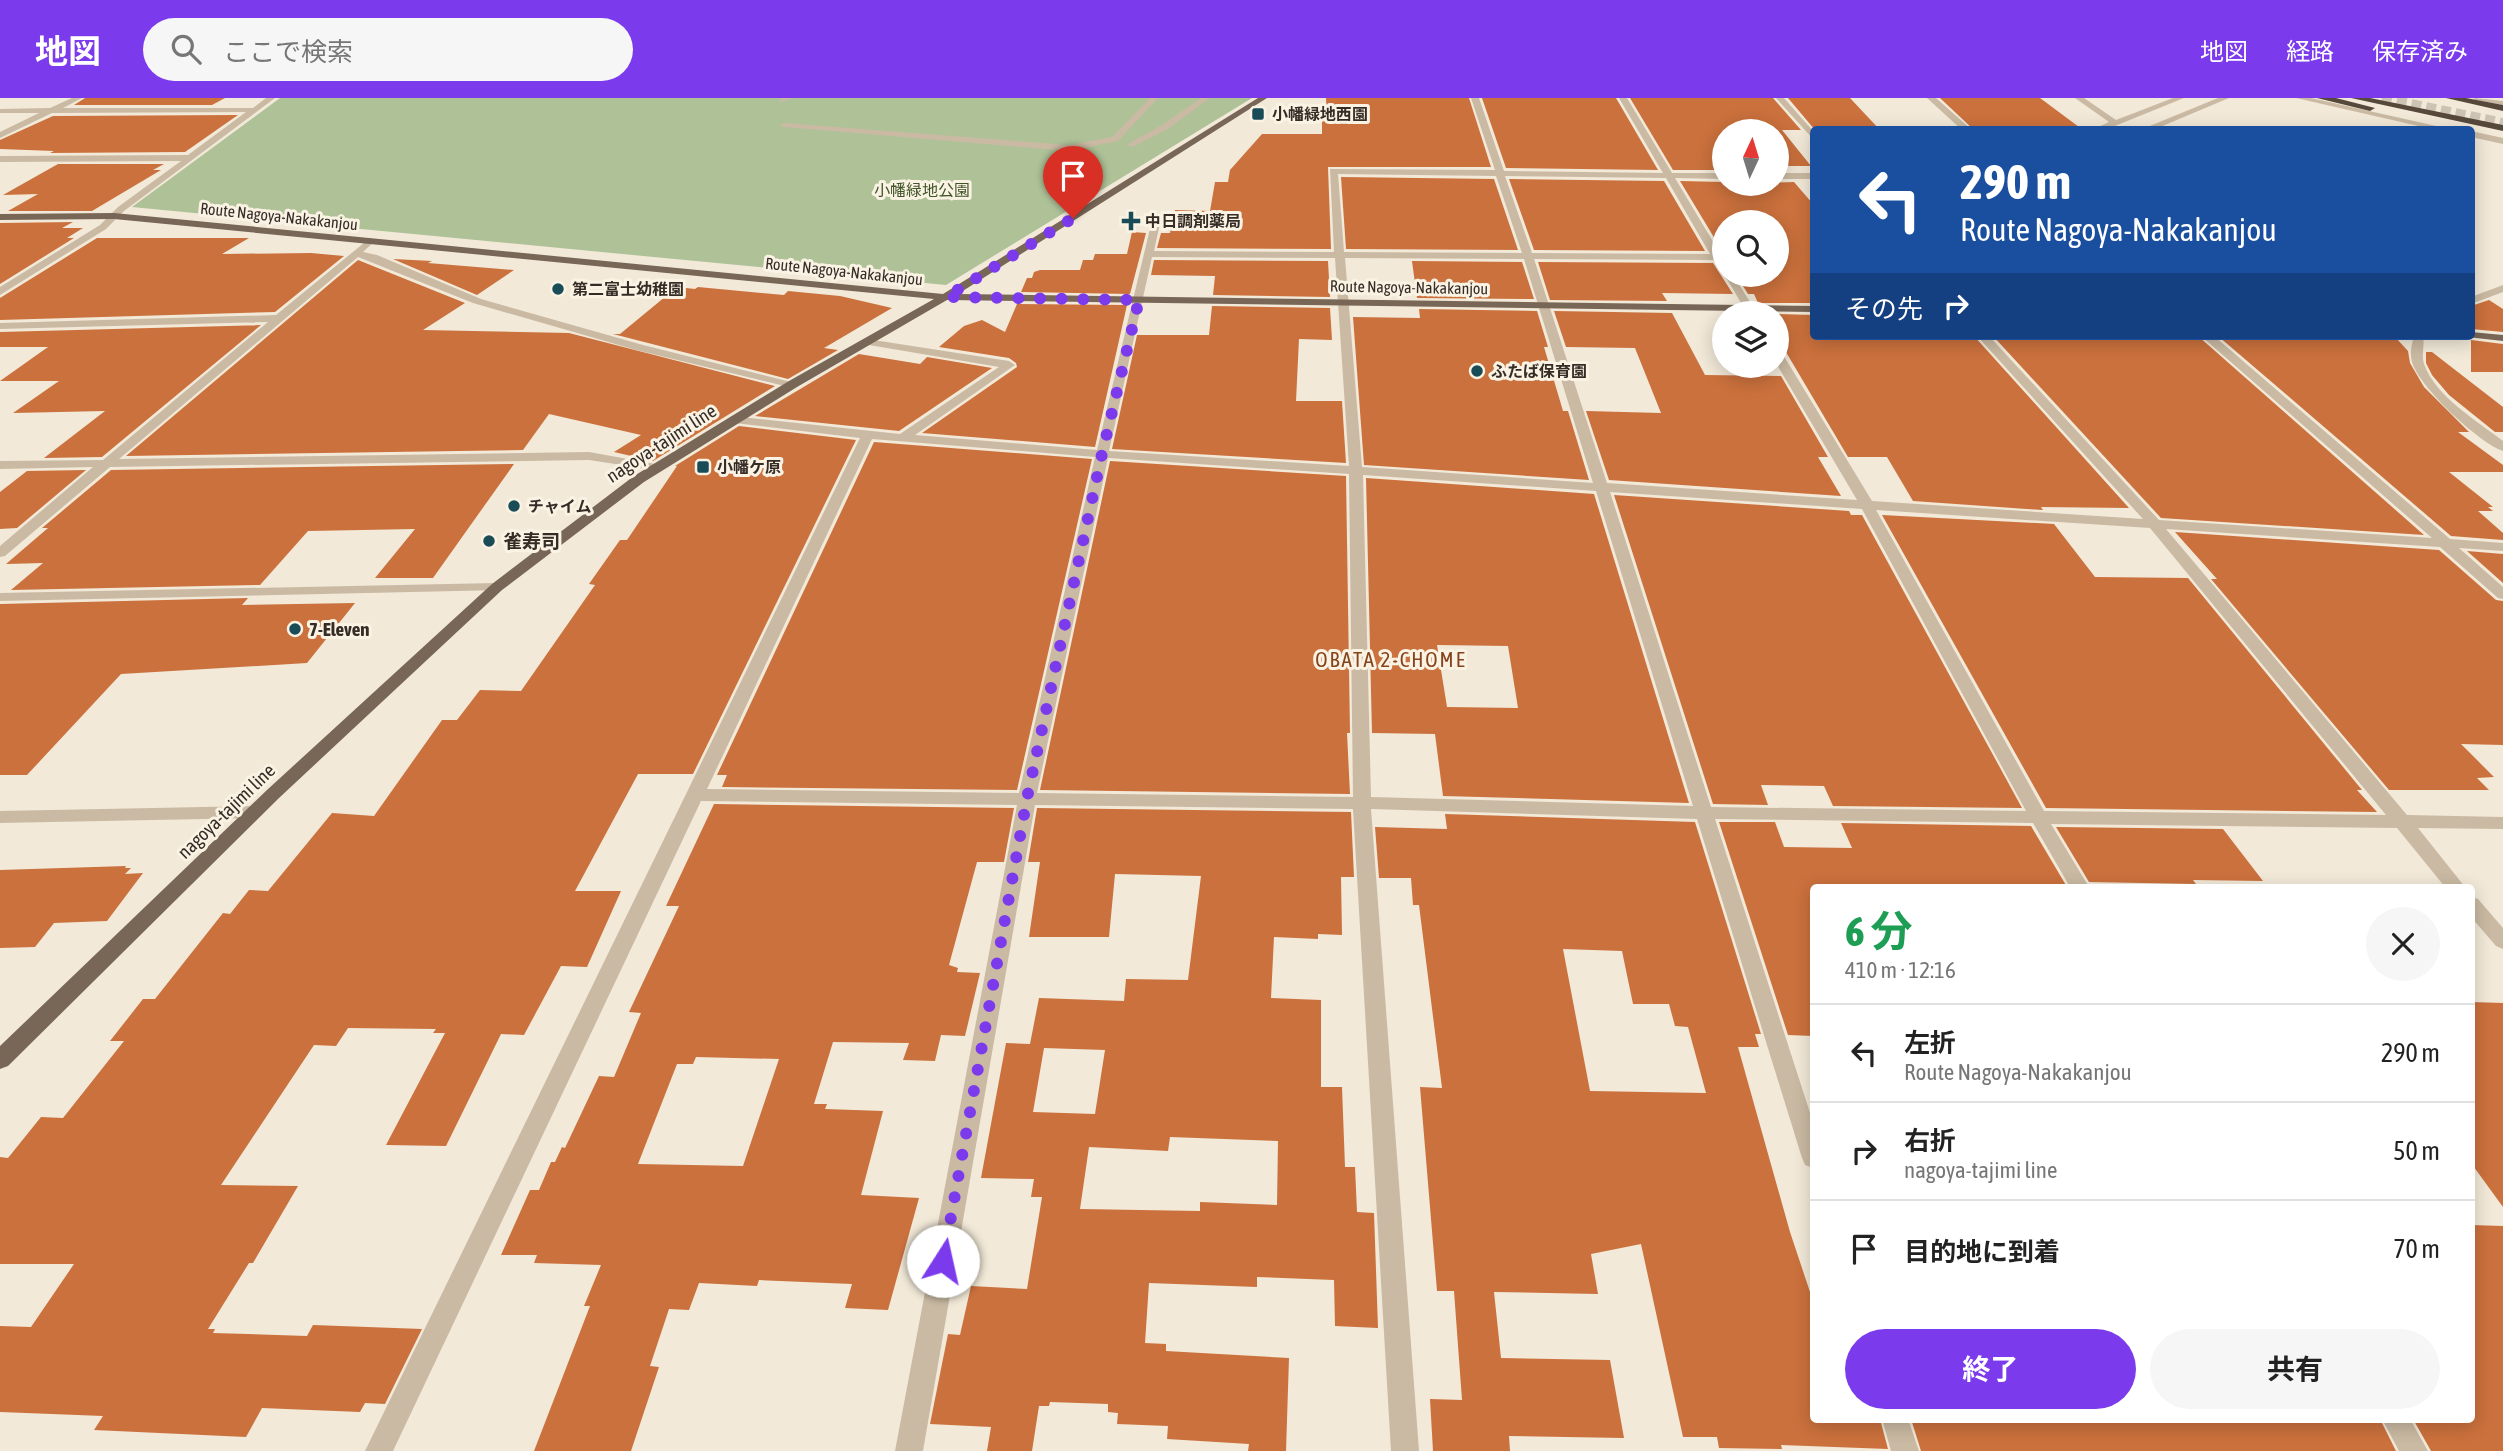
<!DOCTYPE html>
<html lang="ja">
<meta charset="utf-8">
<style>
body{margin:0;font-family:"Asap Condensed","Noto Sans JP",sans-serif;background:#f6f6f6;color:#222;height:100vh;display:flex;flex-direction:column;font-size:26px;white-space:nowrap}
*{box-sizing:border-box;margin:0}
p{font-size:23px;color:#767676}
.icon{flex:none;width:38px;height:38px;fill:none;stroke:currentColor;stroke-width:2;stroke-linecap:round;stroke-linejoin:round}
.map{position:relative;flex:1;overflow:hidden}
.drawer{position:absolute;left:1810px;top:786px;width:665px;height:539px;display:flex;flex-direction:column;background:#fff;border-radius:7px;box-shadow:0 4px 18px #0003}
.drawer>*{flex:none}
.guide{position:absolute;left:1810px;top:28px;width:665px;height:214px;border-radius:7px;box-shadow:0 4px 18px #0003;background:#1a4fa0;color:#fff;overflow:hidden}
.needle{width:46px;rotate:4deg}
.tools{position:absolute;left:1712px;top:21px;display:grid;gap:14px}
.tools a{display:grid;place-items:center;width:77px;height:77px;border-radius:50%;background:#fff;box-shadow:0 4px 18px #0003;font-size:35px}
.pin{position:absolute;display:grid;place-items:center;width:60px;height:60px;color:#fff;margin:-72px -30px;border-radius:50% 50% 50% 0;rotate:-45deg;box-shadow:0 0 7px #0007}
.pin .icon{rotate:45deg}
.me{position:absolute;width:77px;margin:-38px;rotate:10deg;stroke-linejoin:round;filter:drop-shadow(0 0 5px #0008)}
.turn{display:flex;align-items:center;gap:24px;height:147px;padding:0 35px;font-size:32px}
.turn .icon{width:91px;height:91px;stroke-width:2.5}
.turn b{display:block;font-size:49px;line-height:60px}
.then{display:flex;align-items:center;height:66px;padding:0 35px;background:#0003;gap:14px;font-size:26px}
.round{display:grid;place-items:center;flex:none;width:74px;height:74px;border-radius:37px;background:#f6f6f6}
.overview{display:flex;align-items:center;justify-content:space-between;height:119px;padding:0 35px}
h1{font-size:42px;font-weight:700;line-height:52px;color:#1e9e55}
.cta{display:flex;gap:14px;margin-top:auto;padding:14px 35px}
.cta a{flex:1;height:80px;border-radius:42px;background:#7c3aed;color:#fff;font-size:28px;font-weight:700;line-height:80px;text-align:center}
.cta a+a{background:#f6f6f6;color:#222}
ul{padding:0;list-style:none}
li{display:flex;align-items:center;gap:21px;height:98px;padding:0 35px;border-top:2px solid #e0e0e0}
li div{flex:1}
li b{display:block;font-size:26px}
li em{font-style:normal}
header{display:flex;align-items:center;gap:42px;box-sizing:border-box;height:98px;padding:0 35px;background:#7c3aed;color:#fff}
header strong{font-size:33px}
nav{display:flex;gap:38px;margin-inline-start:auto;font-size:24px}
.search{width:490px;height:63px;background:#f6f6f6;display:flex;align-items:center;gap:18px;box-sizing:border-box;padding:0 24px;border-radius:38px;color:#767676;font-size:26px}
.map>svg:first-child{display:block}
</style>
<header>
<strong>地図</strong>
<div class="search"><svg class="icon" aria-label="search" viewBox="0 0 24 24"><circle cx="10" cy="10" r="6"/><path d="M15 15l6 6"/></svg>ここで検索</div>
<nav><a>地図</a><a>経路</a><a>保存済み</a></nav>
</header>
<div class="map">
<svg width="2503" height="1353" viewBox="0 0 2503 1353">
<rect width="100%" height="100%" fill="#f2e9d8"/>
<path fill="#aec197" d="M280 0H1252L946 187 132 109Z"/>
<g fill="#cb713d" fill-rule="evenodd">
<path d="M85 0H225L212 7H74Z"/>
<path d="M1326 0H1469L1491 69H1328L1331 151 1157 150 1161 135H1170L1175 112 1210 113 1215 84H1228L1230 72 1262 36H1322V22H1327Z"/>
<path d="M1482 0H1616L1658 72 1506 70Z"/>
<path d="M1630 0H1773L1801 32H1782L1811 68H1781L1785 72H1776V33H1724V72H1673Z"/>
<path d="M1788 0H1850L1880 32H1815Z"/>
<path d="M1940 0H2040L2083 32H1974Z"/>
<path d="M238 17 185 54 50 55 54 53 0 51V42L53 18Z"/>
<path d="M58 66H164L153 72H161L92 113H8L38 96 3 97Z"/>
<path d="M1341 79 1494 81 1518 152 1346 151Z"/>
<path d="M1509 81 1664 83 1705 153 1534 152Z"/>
<path d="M1680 83 1724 84V86L1794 84 1813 106V205H1758L1754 196H1748L1736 177H1776V124H1724V156Z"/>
<path d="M73 124 62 130H83L67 140H74L0 186V125Z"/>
<path d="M1132 134 1146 135 1130 196 1021 194 1027 180H1032L1034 174 1040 172H1080L1083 162H1093L1095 156H1127Z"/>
<path d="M97 140H249L222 156 311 155 344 158 275 214 0 222V200Z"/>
<path d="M393 161 432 163 428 165 514 172 477 197Z"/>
<path d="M358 162 465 205 423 232 569 235 775 288 653 363 614 354 641 337 549 316 523 352 126 358Z"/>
<path d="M1154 162 1328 163 1330 199 1213 197 1215 178 1151 177Z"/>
<path d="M1412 163 1522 164 1534 201 1417 200Z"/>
<path d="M1538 164 1713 165 1733 196 1662 195 1667 203 1550 202Z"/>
<path d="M677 189 695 191 698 189 784 197 788 193 840 198 892 210 824 250 838 252 788 281 613 236H620Z"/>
<path d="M2489 202 2503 211V234L2471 231V208Z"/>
<path d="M1017 206 1127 207 1095 349 922 335 1017 269 1016 265 1009 260 939 249 964 228 982 222 1005 234Z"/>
<path d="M1212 208 1330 210 1332 242 1299 241 1296 303H1342L1346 365 1112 351 1137 237H1209Z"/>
<path d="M1419 211 1537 213 1548 249H1544L1563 313H1568L1589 382 1364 367 1353 219 1420 220Z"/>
<path d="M1554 213 1672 215 1705 277 1781 278 1828 359H1818L1841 398 1609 382 1586 313 1661 315 1635 250 1566 249Z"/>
<path d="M1776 216 1813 217V238H1974L2129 410 2041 409 2043 412 1913 403 1887 359H1848L1776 237Z"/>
<path d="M261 227 102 359 44 360 105 313 13 315 59 283H0L48 249H0V234Z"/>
<path d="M1993 238H2198L2424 437 2161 420Z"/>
<path d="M2218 238 2396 240 2408 253 2410 265 2424 289 2469 334H2458L2503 367V374H2449L2493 409H2488L2493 413H2478L2503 435V442L2451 438Z"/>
<path d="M2471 242 2503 246V274H2471Z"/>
<path d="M2426 254H2432L2503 309V334H2495L2449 297 2432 277 2426 265Z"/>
<path d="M859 256 920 266 927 259 992 270 899 333 755 318Z"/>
<path d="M739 328 856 342 693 676H638L575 793H621L587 869 561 868 524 937 501 936 446 1048 386 1047 445 935H433L436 931 348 930 336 948 314 947 221 1087 298 1088 253 1165H249L208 1231H215L213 1235 307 1238 313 1227 422 1231 385 1306 365 1305 360 1314 262 1310 246 1339 94 1332 103 1318 0 1314V1228L31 1229 74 1166H0V1059L8 1060 41 1019 63 1020 124 943H110L143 901H155L223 815 230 816 249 792 268 793 332 715 374 718 442 622H457L480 592 521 593 595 487 589 486 620 442H627L677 368H675Z"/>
<path d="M874 344 1092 361 1017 692 722 689 727 677H717Z"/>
<path d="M1110 363 1346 378 1350 635H1347L1350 696 1040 692Z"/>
<path d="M514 366 433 480H375L415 431 308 433 260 487 11 492 43 465 6 466 48 430H42L111 372Z"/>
<path d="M86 372 17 430 0 431V394L27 373Z"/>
<path d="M1366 380 1594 396 1689 705 1443 698 1435 636 1372 635ZM1437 547 1508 548 1518 610 1447 609Z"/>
<path d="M1614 397 1849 413 1851 417H1862L2022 710 1833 708 1824 688 1761 687 1768 707 1713 706Z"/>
<path d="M1882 417 2054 426 2095 479 2188 480 2362 692H2357L2377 714 2046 710Z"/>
<path d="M2175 434 2439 452 2496 502 2503 503V647L2461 646 2494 679 2477 680 2489 692H2389L2211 481H2217Z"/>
<path d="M2467 453 2503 456V485Z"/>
<path d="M248 500 242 507 355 505 307 565 121 576 27 677H0V506Z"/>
<path d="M714 706 1014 710 1004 764H977L949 867 958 870 957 874 980 875 965 938 941 937 935 963 903 962 909 945 833 944 814 1006H827L825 1011 883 1013 861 1097 919 1100 888 1212 845 1210 852 1186 759 1182 757 1188 699 1185 689 1212 669 1211 650 1268 659 1269 631 1353H534L590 1208H584L601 1167 534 1165 537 1157H501L530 1092H539L551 1064H555L562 1049 565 1050 599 978 614 979 641 915 629 914 679 808H666ZM696 959 779 961 743 1068 638 1066 677 966H693Z"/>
<path d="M1037 710 1351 714 1354 779H1341L1342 837 1318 836V841L1274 839 1271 900 1321 902V989H1342L1345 1069H1355L1357 1114 1374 1115 1378 1230 1335 1228 1334 1182 1257 1179V1189L1149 1185 1145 1245 1166 1246V1253L1289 1260 1286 1353H1248L1249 1346 1167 1341 1168 1328 1117 1326 1118 1315 1108 1314V1306L1050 1304 1049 1308H1039L1032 1353H987L991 1329 930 1326 948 1236 960 1237 971 1188 1027 1191 1042 1099H1031L1034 1081 981 1080 1006 945 1030 946 1039 900 1124 903 1126 881 1188 882 1201 778 1115 776 1109 839H1029L1040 764H1028ZM1044 950 1105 952 1095 1016 1033 1014ZM1170 1039 1278 1043 1277 1107 1200 1104V1113L1080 1111 1089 1049 1168 1053Z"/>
<path d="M1445 716 1695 724 1761 936H1755L1759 949H1738L1790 1134 1813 1203V1321H1880L1888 1351 1781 1347 1782 1351 1719 1350 1717 1339H1683L1641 1146 1591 1156 1598 1196 1494 1194 1501 1260 1610 1262 1624 1340 1509 1338 1510 1353H1433L1430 1301 1462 1302 1454 1193H1437L1420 989 1442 990 1419 807H1413L1411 780H1379L1375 729 1447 731ZM1563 851 1622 853 1633 906H1669L1675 928 1688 929 1706 995 1590 993Z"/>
<path d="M1719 724H1775L1784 749 1852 750 1841 725 2031 728 2067 789 1813 787V938L1788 937Z"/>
<path d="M2056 729 2223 731 2263 783 2193 782 2196 786 2089 784Z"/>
<path d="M126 768 125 770H131L125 776 143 775 107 823 54 825 35 849 0 850V772Z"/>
<path d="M2471 904 2503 905V1109L2471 1065Z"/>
<path d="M2471 1127 2503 1128V1353H2431L2413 1321H2471Z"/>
<path d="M1911 1321H2380L2396 1353H1921Z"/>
</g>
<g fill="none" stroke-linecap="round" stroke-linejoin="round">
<path stroke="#ccc3b4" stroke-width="10" stroke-dasharray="10 5" stroke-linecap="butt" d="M2382 0 2503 25"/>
<g fill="#cabaa3" fill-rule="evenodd">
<path d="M72 0H82L63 10H253L266 0H275L124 113 106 131 0 197V189L100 127 118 109 181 63 0 64V58L188 57 246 14 52 15 0 40V34L39 15H0V11L50 10Z"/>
<path d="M782 0H792L779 5Z"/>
<path d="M1150 0H1158L1118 43 1069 53 784 29 780 27 784 25 1069 47 1112 39Z"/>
<path d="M1201 0H1210L1168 31 1133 49 1126 47 1162 27Z"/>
<path d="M1471 0H1479L1504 73 1663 75 1619 0H1627L1672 75H1724V81L1675 80 1724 162V174L1714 162 1534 161 1607 385 1857 402 1776 265V252L1782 255 1872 403 2143 421 1977 238H1989L2159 422 2432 440 2201 238H2214L2450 441 2503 445V453L2459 450 2503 489V501L2498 500 2440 449 2166 431 2407 717 2503 719V731L2418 730 2465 789H2445L2397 730 2051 726 2089 789H2070L2033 725 1715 721 1813 1024V1070L1805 1067 1802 1060 1697 721 1371 711 1419 1353H1391L1353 711 1035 707 923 1353H895L1017 707 701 703 393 1353H365L860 340 735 325 731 324V318L900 336 999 269 863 246 861 244 867 241 1009 263 1015 267 915 337 1097 352 1154 114 1162 116 1154 153 1334 154 1330 71 1495 72ZM1338 76 1496 78 1522 155 1344 154ZM1505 78 1666 80 1710 156 1532 155ZM1152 159 1335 160 1349 368 1109 353ZM1345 160 1524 161 1593 385 1362 369ZM872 341 1095 359 1019 695 707 691ZM1108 360 1349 376 1353 699 1037 695ZM1363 377 1596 393 1693 708 1371 699ZM1610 394 1862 411 2026 713 1711 709ZM1876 412 2150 430 2386 717 2044 713Z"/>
<path d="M1776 0H1784L1813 33V41Z"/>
<path d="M1927 0H1936L1972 32H1962Z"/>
<path d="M2075 0H2084L2116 22 2173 0H2184L2105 32H2092L2109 24Z"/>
<path d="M2218 0H2229L2153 32H2140Z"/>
<path d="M2296 0H2311L2454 32H2436Z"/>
<path d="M2474 0 2503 3V7L2475 2Z"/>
<path d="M2471 33 2503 40V46L2471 39Z"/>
<rect x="1776" y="75" width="37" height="6"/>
<path d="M370 140 375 143 363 154 377 157 481 201 643 247 799 286 793 290 636 252 473 205 358 159 119 361 589 354 661 367V373L589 362 110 369 5 458 0 459V448L93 369 0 371V363L103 362 268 224 0 231V225L276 217Z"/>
<path d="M1724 176 1733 177 1757 215H1747Z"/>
<path d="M2503 187V194L2471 206V199Z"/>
<path d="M2409 238 2423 239C2425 247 2421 256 2424 266 2436 299 2476 322 2503 343V353C2479 345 2419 289 2412 264 2410 256 2411 249 2413 242Z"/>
<path d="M497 485 504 489 502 492 0 503V495Z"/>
<path d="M255 708 261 710 264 714 261 718 255 720 0 725V713Z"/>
<path d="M2471 799 2478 801 2503 830V851L2496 848 2471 819Z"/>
<path d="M1882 1321H1908L1919 1353H1891Z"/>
<path d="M2382 1321H2410L2428 1353H2399Z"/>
</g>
<g fill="#786656" fill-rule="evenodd">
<path d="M1258 0H1267L958 196 1813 208V214L947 202 797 289 644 384 502 492 279 700 8 968 0 971V948L267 692 492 486 634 378 789 283 934 201 114 121 0 122V116L114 115 943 196Z"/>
<path d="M2471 234 2503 237V243L2467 239 2471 238Z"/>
</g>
<g fill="#57483c" fill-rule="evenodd">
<path d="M2317 0H2336L2375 10 2370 13Z"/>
<path d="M2351 0H2370L2503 27V33Z"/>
<path d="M2446 0H2466L2503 7V13Z"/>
</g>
</g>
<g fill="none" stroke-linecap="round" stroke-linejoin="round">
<path stroke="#7c3aed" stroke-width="12" stroke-dasharray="0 21.6" d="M943 1163 1027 700 1102 356 1139 202 946 199 1073 120"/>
</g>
<g fill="#1a4c58" stroke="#faf3e4" stroke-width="2.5">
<rect x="1251" y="9" width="14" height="14" rx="3.5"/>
<path d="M1127.5 112.5h7v7h7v7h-7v7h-7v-7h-7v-7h7z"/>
<circle cx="558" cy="191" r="7"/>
<circle cx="1477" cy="273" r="7"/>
<rect x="696" y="362" width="14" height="14" rx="3.5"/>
<circle cx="514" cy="408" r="7"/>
<circle cx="489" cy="443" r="7"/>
<circle cx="295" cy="531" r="7"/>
</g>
<g text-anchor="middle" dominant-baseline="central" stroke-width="6" stroke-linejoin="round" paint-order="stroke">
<g font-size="16" font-weight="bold" fill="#352c26" stroke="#faf3e4" text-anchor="start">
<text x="1272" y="16">小幡緑地西園</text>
<text x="1145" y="123">中日調剤薬局</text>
<text x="572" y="191">第二富士幼稚園</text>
<text x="1491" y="273">ふたば保育園</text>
<text x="717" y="369">小幡ケ原</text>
<text x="528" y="408">チャイム</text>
</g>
<g font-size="16" fill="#3f5428" stroke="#faf3e4">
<text x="922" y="92">小幡緑地公園</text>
</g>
<g font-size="16" fill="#352c26" stroke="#faf3e4">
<text transform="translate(279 118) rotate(6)">Route Nagoya-Nakakanjou</text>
<text transform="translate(844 173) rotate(6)">Route Nagoya-Nakakanjou</text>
<text transform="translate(1409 189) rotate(1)">Route Nagoya-Nakakanjou</text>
</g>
<g font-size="19" fill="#352c26" stroke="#faf3e4">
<text transform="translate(661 345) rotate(-33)">nagoya-tajimi line</text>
<text transform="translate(226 713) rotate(-44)">nagoya-tajimi line</text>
</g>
<g font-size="19" font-weight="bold" fill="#352c26" stroke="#faf3e4" text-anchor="start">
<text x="503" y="443">雀寿司</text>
<text x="309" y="531">7-Eleven</text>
</g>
<g font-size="21" letter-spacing="2" fill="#87431b" stroke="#faf3e4">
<text x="1391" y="561">OBATA 2-CHOME</text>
</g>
</g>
</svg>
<div class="tools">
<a><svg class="needle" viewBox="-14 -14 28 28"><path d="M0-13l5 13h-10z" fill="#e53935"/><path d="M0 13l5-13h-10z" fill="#767676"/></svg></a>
<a><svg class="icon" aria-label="search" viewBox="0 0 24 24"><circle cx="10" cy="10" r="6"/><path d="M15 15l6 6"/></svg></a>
<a><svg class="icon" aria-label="layers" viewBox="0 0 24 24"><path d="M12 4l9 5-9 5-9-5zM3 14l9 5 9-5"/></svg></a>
</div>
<div class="pin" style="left:1073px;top:120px;background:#d93025"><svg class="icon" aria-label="arrive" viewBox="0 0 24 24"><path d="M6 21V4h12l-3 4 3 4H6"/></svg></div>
<svg class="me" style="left:943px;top:1163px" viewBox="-20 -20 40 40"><circle r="19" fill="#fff"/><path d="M0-13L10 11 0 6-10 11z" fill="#7c3aed"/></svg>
<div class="guide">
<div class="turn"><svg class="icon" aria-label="left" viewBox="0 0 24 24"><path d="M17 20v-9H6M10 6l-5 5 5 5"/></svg><div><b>290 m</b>Route Nagoya-Nakakanjou</div></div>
<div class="then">その先<svg class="icon" aria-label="right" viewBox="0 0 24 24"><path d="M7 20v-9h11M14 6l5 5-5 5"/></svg></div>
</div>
<section class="drawer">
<div class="overview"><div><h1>6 分</h1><p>410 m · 12:16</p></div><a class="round"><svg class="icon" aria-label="close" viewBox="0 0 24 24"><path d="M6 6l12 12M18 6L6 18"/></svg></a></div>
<ul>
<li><svg class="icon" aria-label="left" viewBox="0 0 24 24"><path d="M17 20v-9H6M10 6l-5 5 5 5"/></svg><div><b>左折</b><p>Route Nagoya-Nakakanjou</p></div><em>290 m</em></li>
<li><svg class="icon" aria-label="right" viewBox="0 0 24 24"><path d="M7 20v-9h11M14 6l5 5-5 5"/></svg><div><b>右折</b><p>nagoya-tajimi line</p></div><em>50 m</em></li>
<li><svg class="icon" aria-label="arrive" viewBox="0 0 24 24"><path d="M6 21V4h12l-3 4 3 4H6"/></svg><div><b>目的地に到着</b></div><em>70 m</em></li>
</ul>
<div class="cta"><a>終了</a><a>共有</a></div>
</section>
</div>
